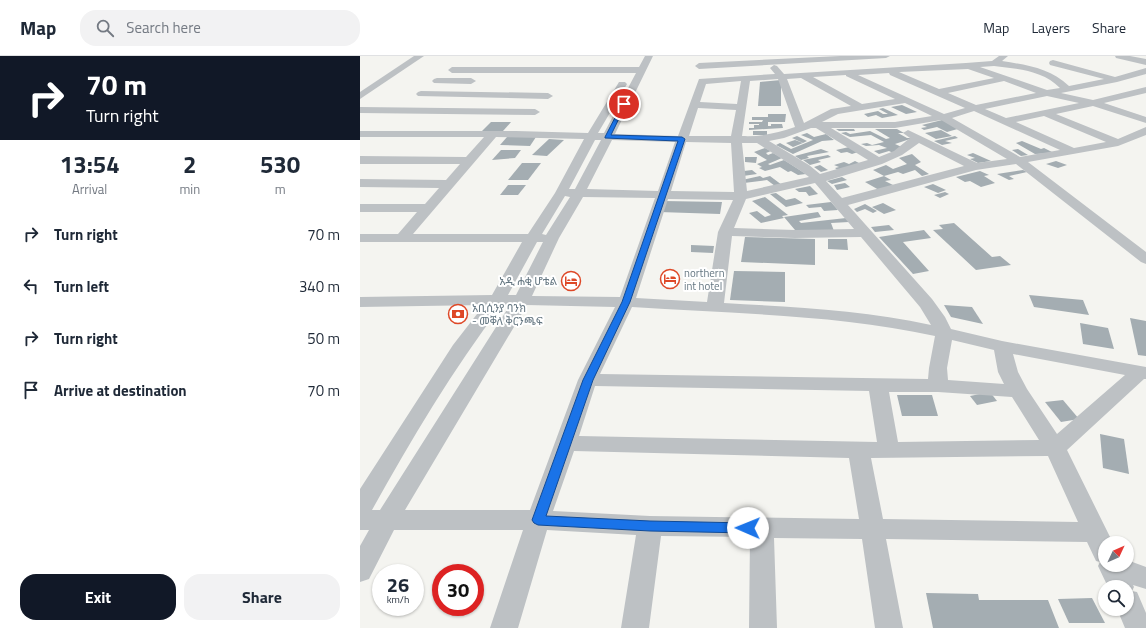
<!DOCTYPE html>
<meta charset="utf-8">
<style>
body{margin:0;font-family:"Titillium Web","Noto Sans Ethiopic",sans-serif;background:#f2f2f3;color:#1f2937;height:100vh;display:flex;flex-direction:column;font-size:15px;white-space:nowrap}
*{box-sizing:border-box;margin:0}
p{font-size:13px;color:#747a83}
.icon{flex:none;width:22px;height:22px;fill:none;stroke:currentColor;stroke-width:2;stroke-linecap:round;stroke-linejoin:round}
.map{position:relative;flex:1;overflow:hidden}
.side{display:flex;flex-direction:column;background:#fff;width:360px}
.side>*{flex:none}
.banner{background:#111827;color:#fff;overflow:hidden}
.needle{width:26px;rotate:46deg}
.tools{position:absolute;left:738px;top:480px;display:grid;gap:8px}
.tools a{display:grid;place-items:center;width:36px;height:36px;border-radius:50%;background:#fff;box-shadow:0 1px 3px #0004;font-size:20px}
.speed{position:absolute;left:12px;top:508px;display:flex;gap:8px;font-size:20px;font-weight:700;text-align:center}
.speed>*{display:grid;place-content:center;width:52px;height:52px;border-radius:50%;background:#fff;box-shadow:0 1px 3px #0004;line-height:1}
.speed small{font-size:10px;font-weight:400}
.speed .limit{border:6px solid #d22;background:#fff;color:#111}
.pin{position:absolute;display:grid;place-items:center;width:34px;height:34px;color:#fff;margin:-17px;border:2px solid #fff;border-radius:50%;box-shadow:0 1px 4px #0007}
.me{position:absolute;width:44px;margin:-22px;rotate:271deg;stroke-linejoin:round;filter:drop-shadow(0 0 3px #0008)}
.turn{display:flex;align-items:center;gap:14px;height:84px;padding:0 20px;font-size:18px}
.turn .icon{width:52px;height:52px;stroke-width:2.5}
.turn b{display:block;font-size:28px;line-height:34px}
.eta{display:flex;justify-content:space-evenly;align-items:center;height:68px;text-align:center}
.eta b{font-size:24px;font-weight:700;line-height:28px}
.cta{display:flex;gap:8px;margin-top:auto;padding:8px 20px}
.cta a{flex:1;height:46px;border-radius:16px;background:#111827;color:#fff;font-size:16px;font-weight:700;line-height:46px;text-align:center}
.cta a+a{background:#f2f2f3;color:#1f2937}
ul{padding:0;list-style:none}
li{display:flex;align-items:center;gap:12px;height:52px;padding:0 20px}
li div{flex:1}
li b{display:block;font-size:15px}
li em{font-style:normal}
header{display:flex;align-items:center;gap:24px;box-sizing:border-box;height:56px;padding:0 20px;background:#fff;border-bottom:1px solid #e0e1e3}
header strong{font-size:19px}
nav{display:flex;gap:22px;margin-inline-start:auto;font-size:14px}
.search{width:280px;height:36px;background:#f2f2f3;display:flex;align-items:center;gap:10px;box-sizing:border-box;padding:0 14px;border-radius:16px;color:#747a83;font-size:15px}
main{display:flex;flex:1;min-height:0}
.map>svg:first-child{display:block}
</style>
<header>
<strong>Map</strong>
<div class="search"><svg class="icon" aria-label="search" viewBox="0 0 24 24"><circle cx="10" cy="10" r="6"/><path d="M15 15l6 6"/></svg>Search here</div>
<nav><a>Map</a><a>Layers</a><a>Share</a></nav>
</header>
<main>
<section class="side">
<div class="banner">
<div class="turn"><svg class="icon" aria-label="right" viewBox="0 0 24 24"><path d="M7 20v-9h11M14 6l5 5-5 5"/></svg><div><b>70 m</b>Turn right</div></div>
</div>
<div class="eta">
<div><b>13:54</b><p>Arrival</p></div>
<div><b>2</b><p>min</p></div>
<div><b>530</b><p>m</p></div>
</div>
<ul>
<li><svg class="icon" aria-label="right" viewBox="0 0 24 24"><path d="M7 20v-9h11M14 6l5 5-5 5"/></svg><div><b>Turn right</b></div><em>70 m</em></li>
<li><svg class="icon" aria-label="left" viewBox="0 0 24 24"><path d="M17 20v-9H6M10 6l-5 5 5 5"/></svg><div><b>Turn left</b></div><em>340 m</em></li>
<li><svg class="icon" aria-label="right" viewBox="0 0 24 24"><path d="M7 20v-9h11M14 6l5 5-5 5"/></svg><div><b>Turn right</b></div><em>50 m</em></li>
<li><svg class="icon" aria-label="arrive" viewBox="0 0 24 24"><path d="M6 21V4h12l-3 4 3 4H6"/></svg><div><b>Arrive at destination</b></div><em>70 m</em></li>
</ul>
<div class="cta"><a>Exit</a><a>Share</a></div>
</section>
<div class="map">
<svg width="786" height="572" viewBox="0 0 786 572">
<rect width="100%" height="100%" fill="#f4f4f0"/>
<g fill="#a4adb2">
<path d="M421 24V50H398L400 26Z"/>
<path d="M542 49 557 56 546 58 531 51Z"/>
<path d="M523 52 538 59 522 62 516 59 508 61 504 58 518 55 523 58H528L519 53Z"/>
<path d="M408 58H426L425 66H408V70H411V68H422L423 72 389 74V72H394V69H399V68H389V66H402L403 64H392V61H408Z"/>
<path d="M586 63 601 72 587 76 577 71 564 74 561 72 567 71 562 69Z"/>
<path d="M131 66H151L143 75H122Z"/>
<path d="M476 73H494L495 75H479Z"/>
<path d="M515 73H537L544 77H538L547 82H553L535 88 544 92 533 97 529 95 519 98 514 95 527 92 519 89 506 90 501 88 507 87 512 89 524 86 511 79 490 81 481 77 486 76 490 78 510 75 526 83 530 82Z"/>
<path d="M581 74 592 80 576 83 565 77Z"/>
<rect x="393" y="75" width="14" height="4"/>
<path d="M447 77 454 81 466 78 474 84 462 85 433 98 416 89 420 87 431 93 453 84 441 79Z"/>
<path d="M437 80 447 85 443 87 432 82Z"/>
<path d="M595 80 598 82 585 85 592 87 582 89 574 85Z"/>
<path d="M147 81H176L170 90 140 89Z"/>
<path d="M189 83 204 84 187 100 172 99Z"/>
<path d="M435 84 443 87 433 91 426 87Z"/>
<path d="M662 85 681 93 684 92 694 97 675 98 656 87Z"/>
<path d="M489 91 498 96 492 98 487 96 481 97 476 94Z"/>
<path d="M405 92 411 95 406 97 408 99 413 97 422 102 408 108 410 109 424 104 446 118 438 119 431 115 428 116 420 111 405 115 399 112 402 111 397 108 407 104 394 96Z"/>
<path d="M461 93 469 96 447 100 449 102 441 104 435 100Z"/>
<path d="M658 93 668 99 661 100 652 94Z"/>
<path d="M141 94H161L155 102 132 104Z"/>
<path d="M613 97 631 105 618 107 610 103 615 102 607 99Z"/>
<path d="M552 98 561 106 555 109 569 118 562 120 555 114 543 118 538 116 524 120 531 124 525 125 533 129 519 134 505 126 524 120 513 114 526 109 533 113 547 108 539 102Z"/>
<path d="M468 99 471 101 458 104 461 106 450 109 443 104Z"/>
<path d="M385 101H397L396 107 385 106Z"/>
<path d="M495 105 501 108 479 115 475 112 479 111 474 109 484 106 489 108Z"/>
<path d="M696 105 707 109 698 112 686 108Z"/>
<path d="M162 107H181L168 124H148Z"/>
<path d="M460 109 468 114 461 116 454 111Z"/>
<path d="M392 114 397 118 383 120 384 115Z"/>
<path d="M663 114 667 116 649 120 654 123 649 124 637 118Z"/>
<path d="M620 115 629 119 624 120 635 127 621 131 610 125 605 126 596 121Z"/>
<path d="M400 120 403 122 410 120 422 129 415 130 407 124 384 127 382 124Z"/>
<path d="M482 121 487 124 472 128 467 125Z"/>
<path d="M485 127 490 131 477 134 474 129Z"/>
<path d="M573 128 586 134 578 137 564 131Z"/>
<path d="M148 129H166L158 139H140Z"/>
<path d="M450 130 458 138 449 140 446 136H439L435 133Z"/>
<path d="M585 136 589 138 580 142 574 139Z"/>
<path d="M416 137 426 144 435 142 443 147 426 151 410 138Z"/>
<path d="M405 141 428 159 422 160 424 162 401 167 389 157 397 155 405 161 411 159 392 145Z"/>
<path d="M303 145 362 146 360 158 299 156Z"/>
<path d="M471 146 478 154 464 155 461 151 449 152 446 149Z"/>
<path d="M523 147 536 154 524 158 512 151Z"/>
<path d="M505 148 517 155 513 157 505 153 497 156 494 153Z"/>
<path d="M458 156 461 161 439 165 441 167 486 162 489 166 471 167 474 175 435 174 424 161Z"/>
<path d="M594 167 632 201 640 200 651 209 616 214 573 174 583 173 579 169Z"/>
<path d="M529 169 534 174 515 176 511 171Z"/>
<path d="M564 174 571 182 543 186 569 215 553 218 519 181Z"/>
<path d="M385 181 455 183V209L381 206Z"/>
<path d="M468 183H487L488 194 468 193Z"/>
<path d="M331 189 354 190 353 197 331 196Z"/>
<path d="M374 215 425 216V246L370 244Z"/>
<path d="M669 239 723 244 729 259 674 251Z"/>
<path d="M584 249 612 251 623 268 591 261Z"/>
<path d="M770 262 786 265V300L778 299Z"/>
<path d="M720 267 748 272 754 293 723 288Z"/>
<path d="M630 336 637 345 617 349 610 340Z"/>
<path d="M537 339H572L578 360H542Z"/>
<path d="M703 344 719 363 701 366 685 346Z"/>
<path d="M740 378 764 383 769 418 743 412Z"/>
<path d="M566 537 618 538 619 544H688L699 572H573Z"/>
<path d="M732 542 745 567H709L698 543Z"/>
</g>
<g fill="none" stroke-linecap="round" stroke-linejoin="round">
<g fill="#bdc1c4" fill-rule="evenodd">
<path d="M54 0H64L0 43V36Z"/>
<path d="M285 0H293L255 78 318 80 339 23 415 18 410 12 414 9 417 10 424 18 606 7 632 5 639 0H648L642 5C667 9 690 12 709 30L744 23 690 9 689 7 690 5 693 4 755 21 786 12V18L757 26 701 37 733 44 786 31V37L744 47 786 61V67L733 50 696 58 758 83 786 71V79L758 90 668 106 786 196V208L781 206 656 108 616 114 488 149 572 243 585 261 591 273 642 285 786 311V323H784L707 394 753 487H745V509H767V504L786 511V533L773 529 774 531 772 535 777 536 786 557V572H765L757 553H767V531H748L738 510 740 506 736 505 727 486 526 483 543 572H515L502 483 414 482 417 572H389L390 481 301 480 289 572H261L276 479 187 474 158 572H130L163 474H34L9 523 0 526V490L9 474H0V433L93 289 124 249 0 251V241L132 239 162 186H0V178H38L57 156H0V148H65L79 132 0 131V123L86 124 100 108H0V100L106 101 124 81H0V75H156L228 77 259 26H265L267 28 238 77H244L276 17H92L88 14 92 11H279ZM634 10C658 13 682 14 700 32L687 34 620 11ZM608 13 634 22 579 33 539 16ZM529 17 530 19 605 52 584 58 498 19ZM486 19V20L535 43 502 48 453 21ZM441 22 491 50 471 53 444 67 427 23ZM418 23 435 71C417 77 401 81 382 80L390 25ZM381 25 377 48 340 46 346 28ZM644 25 676 37 616 49 588 37ZM687 40 719 47 646 62 625 53ZM545 47 572 60 535 66H462L478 58ZM338 52 376 54 371 80H329ZM614 55 700 94 660 101 592 62ZM684 60 746 86 714 92 656 66ZM581 64 647 103 617 107 548 74 543 77 550 82 534 95 519 101 471 72H535ZM451 72H456L508 104 460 118 449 109 409 85 424 82ZM136 81 224 83 195 137 168 178H53ZM235 84H241L215 133H209ZM252 84 315 86 298 135 227 133ZM326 86 371 87 374 136 311 135ZM382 87H397L441 115 449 121 387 135ZM559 87 604 110 482 142 466 125 522 108 542 99ZM455 127 494 173 435 174 374 172 386 143ZM205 140 210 141 186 179 182 178ZM223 141 295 142 260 241 172 240 199 182ZM308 143 373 144 358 176 347 246 276 242ZM372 180 435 182 501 181 560 251 571 269C503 254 434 251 364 247ZM177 186H183L156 239H148ZM142 249H150L20 454H12C51 384 93 313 142 249ZM167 249 255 251 218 324 170 454H45ZM272 251C373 258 476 258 575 280L569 312 568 323 240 318ZM592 284 634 294 638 316 644 328 588 324 587 312ZM653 298 765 319 697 378 667 333 658 316ZM235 330 509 335 517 386 219 380ZM529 336H578L652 341 679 384 538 386ZM214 395 489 402 499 463 290 460 193 455ZM688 400 718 466 523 463 511 402Z"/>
<path d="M480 0H530L526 2 339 13 335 10 339 7Z"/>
<path d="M755 0H770L786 3V9L756 2Z"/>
<path d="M77 22H111L116 25 111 28 74 27 72 25 74 23Z"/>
<path d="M61 35 188 37 193 40 188 43 58 40 56 38 58 36Z"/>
<path d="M0 51 175 53 180 56 175 59 0 57Z"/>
</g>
</g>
<path fill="#1a73e8" stroke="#114b97" d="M264 46 266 48 251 79 322 81 325 83 270 246 233 324 186 460 290 465 388 467 393 468 394 472 393 476 388 477 290 475 178 469 174 467 172 464 223 324 262 246 318 85 245 82V81L262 48Z"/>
<defs>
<g id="hotel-ring" transform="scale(1)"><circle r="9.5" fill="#fff" stroke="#de4827" stroke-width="1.5"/><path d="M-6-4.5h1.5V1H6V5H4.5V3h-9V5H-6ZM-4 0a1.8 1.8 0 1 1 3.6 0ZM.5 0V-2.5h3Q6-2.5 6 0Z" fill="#de4827"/></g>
<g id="bank-ring" transform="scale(1)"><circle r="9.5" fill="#fff" stroke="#de4827" stroke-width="1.5"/><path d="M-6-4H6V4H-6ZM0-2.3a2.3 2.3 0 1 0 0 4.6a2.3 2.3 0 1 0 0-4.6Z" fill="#de4827"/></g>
</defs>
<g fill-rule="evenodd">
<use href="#hotel-ring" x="310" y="223"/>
<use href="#hotel-ring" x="211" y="225"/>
<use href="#bank-ring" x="98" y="258"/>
</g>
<g text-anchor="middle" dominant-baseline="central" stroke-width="4" stroke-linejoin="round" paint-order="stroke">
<g font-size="11" fill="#647681" stroke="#fff" text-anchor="start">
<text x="324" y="217">northern<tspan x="324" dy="13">int hotel</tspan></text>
<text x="197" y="225" text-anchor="end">አዲ ሐቂ ሆቴል</text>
<text x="112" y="252">አቢሲንያ ባንክ<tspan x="112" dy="13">- መቐለ ቅርንጫፍ</tspan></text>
</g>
</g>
</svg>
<div class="tools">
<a><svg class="needle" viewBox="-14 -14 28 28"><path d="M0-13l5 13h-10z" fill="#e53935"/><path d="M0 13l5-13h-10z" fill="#747a83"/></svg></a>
<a><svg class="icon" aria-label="search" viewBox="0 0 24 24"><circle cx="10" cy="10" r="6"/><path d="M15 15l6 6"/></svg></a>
</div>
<div class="speed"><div>26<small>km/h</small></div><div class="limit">30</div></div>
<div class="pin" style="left:264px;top:48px;background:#d93025"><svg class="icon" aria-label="arrive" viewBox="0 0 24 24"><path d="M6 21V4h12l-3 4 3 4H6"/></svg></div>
<svg class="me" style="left:388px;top:472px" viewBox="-20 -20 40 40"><circle r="19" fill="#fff"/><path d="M0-13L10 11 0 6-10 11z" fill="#1a73e8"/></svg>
</div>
</main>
